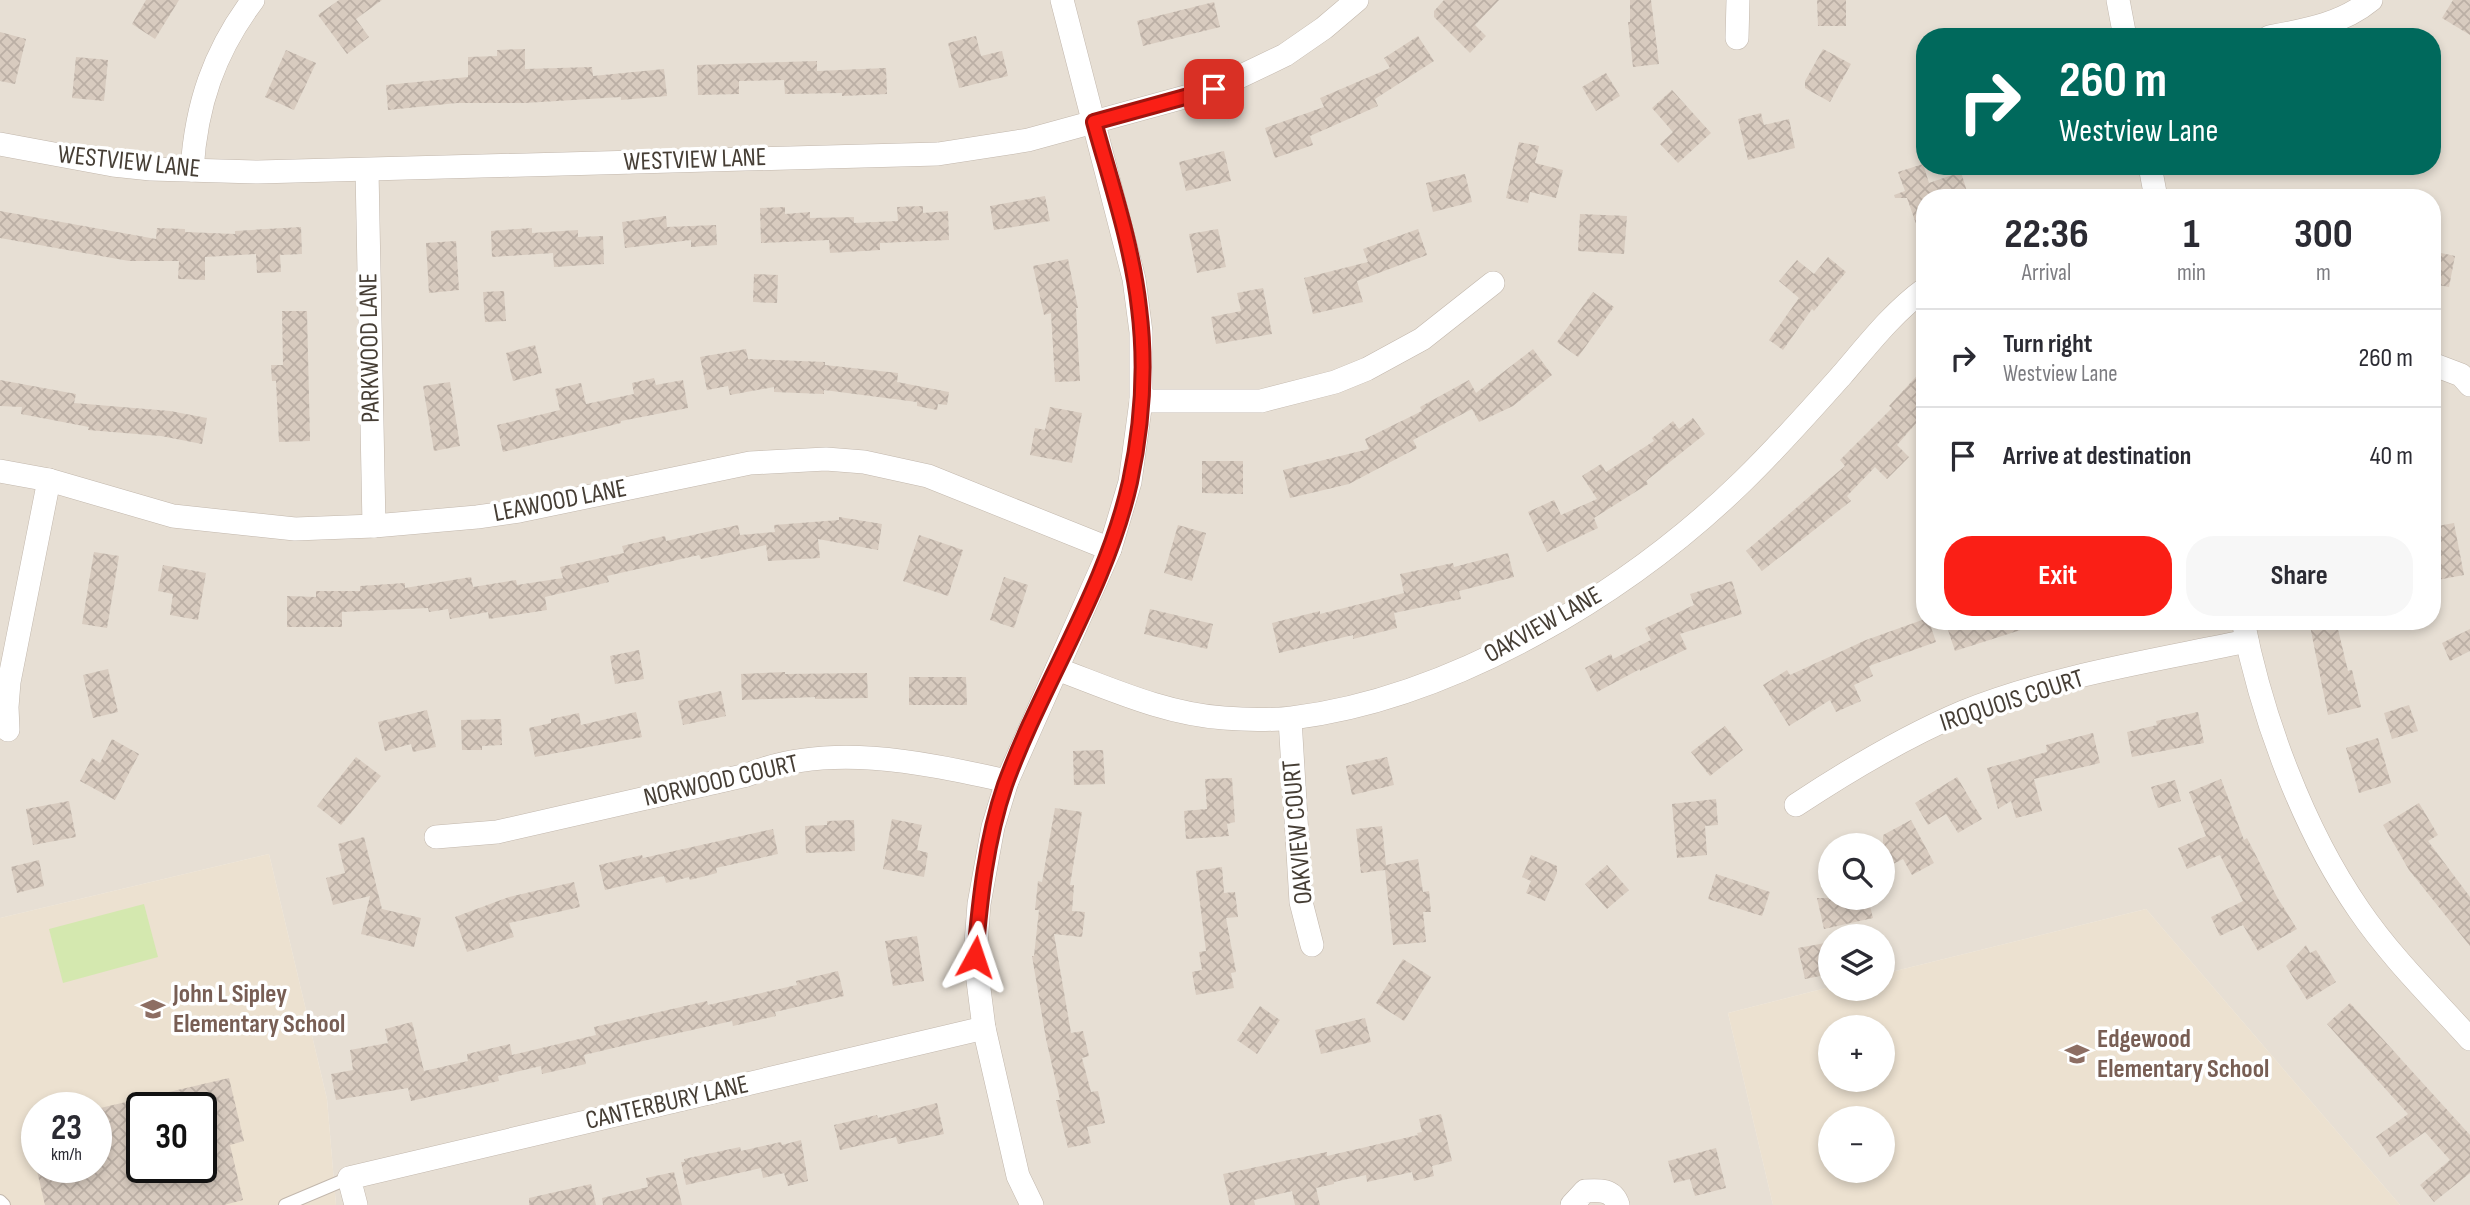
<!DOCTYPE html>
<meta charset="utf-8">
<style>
body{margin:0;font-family:"Sofia Sans Condensed",sans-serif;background:#f7f7f7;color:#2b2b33;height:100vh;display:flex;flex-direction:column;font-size:26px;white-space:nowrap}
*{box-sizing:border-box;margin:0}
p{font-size:23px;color:#7c7c81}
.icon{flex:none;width:38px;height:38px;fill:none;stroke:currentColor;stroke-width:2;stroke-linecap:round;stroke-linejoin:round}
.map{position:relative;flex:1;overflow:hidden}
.drawer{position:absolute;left:1916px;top:189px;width:525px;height:441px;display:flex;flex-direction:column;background:#fff;border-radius:28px;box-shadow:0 4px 10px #0003}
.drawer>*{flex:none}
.hud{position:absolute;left:1916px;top:28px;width:525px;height:147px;border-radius:28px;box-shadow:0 4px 10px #0003;background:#00695c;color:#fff;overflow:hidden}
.controls{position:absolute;left:1818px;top:833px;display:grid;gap:14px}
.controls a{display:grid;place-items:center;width:77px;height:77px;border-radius:50%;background:#fff;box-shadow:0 4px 10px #0003;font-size:35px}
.speed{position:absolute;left:21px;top:1092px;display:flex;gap:14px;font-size:35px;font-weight:700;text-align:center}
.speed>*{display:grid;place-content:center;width:91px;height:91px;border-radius:50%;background:#fff;box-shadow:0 4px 10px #0003;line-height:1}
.speed small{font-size:18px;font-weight:400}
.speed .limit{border:4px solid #111;border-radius:10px;background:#fff;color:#111}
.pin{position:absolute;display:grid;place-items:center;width:60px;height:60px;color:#fff;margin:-30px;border-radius:14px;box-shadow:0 4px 10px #0006}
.me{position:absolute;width:77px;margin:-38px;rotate:5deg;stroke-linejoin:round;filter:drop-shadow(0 0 5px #0008)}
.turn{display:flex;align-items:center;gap:24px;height:147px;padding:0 28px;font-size:32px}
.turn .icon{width:91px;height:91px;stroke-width:2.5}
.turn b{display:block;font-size:49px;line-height:60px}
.eta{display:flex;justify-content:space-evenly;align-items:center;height:119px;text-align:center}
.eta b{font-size:42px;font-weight:700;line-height:49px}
.cta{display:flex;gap:14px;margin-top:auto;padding:14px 28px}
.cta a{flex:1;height:80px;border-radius:28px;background:#fa1f16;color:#fff;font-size:28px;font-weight:700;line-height:80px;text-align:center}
.cta a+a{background:#f7f7f7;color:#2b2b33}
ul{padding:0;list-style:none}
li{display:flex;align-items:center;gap:21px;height:98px;padding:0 28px;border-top:2px solid #e1e1e2}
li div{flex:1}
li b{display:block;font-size:26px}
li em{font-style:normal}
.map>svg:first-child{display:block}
</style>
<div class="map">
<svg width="2470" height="1205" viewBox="0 0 2470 1205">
<defs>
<pattern id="building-cross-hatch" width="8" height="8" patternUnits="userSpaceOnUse" patternTransform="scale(1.75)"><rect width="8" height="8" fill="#d8cbbf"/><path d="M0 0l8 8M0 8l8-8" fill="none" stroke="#bbafa5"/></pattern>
</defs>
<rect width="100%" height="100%" fill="#f3eee6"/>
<path fill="#e7dfd4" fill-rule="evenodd" d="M0 0H2470V1205H2400L2146 909 1883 974V936H1830V987L1728 1013 1773 1205H336L327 1099 269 854 0 918ZM1925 37H2432V166H1925ZM1925 198H2432V621H1925ZM1830 845H1883V898H1830Z"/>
<g fill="#ece1d0" fill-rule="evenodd">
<path d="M269 854 327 1099 336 1205H0V918ZM37 1108H96V1167H37ZM142 1108H201V1167H142Z"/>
<path d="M2146 909 2400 1205H1773L1728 1013 1830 987 1883 989V974ZM1830 1027H1883V1080H1830ZM1830 1118H1883V1171H1830Z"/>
</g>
<path fill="#d4e8af" d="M144 904 158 957 63 983 49 929Z"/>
<g fill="url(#building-cross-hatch)" fill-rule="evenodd">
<path d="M146 0H179L155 39 132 24Z"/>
<path d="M339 0H382L356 19 369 37 347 54 318 15Z"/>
<path d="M1444 0H1499L1475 25 1486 36 1470 53 1434 17V11Z"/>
<path d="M1630 0H1651L1659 64 1633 67 1628 22H1630Z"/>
<path d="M1817 0H1846V26H1818Z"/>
<path d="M2453 0H2470V35L2442 18Z"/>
<path d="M1214 2 1220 27 1143 46 1137 21Z"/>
<path d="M0 32 26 39 15 84 0 81Z"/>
<path d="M976 36 981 56 1002 51 1008 76 959 88 948 43Z"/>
<path d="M1418 36 1434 61 1375 99 1378 106 1310 136 1313 145 1275 158 1265 128 1324 107 1320 98 1390 68 1384 58Z"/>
<path d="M525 49V69L592 67 593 76 664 69 667 96 621 100V97L525 103H457L388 110 386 85 468 77V57L497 56V50Z"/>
<path d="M1823 49 1851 64 1830 102 1805 88V81Z"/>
<path d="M286 50 316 63 294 110 265 97Z"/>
<path d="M76 57 108 60 104 101 72 98Z"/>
<path d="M817 61V71L886 68 887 94 842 96V93L785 94 784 80 739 81V94L698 95 697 65Z"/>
<path d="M1606 73 1620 96 1596 111 1582 87Z"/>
<path d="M1672 90 1711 133 1678 163 1660 144 1673 132 1652 108Z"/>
<path d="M1761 113 1764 125 1789 119 1795 148 1748 160 1738 119Z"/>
<path d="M1519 142 1539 146 1535 163 1563 170 1556 198 1530 192 1528 203 1506 198Z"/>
<path d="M1224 151 1231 181 1186 191 1179 162Z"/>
<path d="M1923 164 1929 183 1961 172 1969 198H1925V241H1922L1907 198H1895L1894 195 1905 191 1898 172Z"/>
<path d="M1465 174 1472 202 1433 212 1426 183Z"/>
<path d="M1045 196 1050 221 994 230 990 206Z"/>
<path d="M923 206V213L948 211 949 240 880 243V250L830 253 829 240 761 243 760 208 785 207V214L810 212V218L854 217V223L898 221 897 207Z"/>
<path d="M0 211 156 239 157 228 185 229V232L235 234V231L301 227 302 254 280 255 281 272 257 273 256 254 205 257V280L178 279 179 261H129L0 238Z"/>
<path d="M1580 214 1627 216 1624 254 1578 251Z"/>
<path d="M666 216 667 227 716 225 717 245 691 247V240L625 248 622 222Z"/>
<path d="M532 228V233L578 230V237L603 236 604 264 554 267 553 253 492 257 491 231Z"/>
<path d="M1218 229 1226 267 1197 273 1189 234Z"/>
<path d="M1418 229 1427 255 1357 281 1363 302 1313 314 1304 278 1368 262 1363 249Z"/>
<path d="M456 241 459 290 429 293 426 243Z"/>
<path d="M2432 251 2455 256 2449 287 2432 284Z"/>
<path d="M1828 257 1846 272 1814 311 1812 309 1783 350 1769 340 1799 298 1779 281 1797 260 1814 274Z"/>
<path d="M1068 259 1078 308H1076L1080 381 1055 382 1051 313 1044 315 1033 266Z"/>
<path d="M754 274 778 275 777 303 753 302Z"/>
<path d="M1263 288 1272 334 1216 344 1211 317 1241 311 1237 293Z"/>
<path d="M504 291 506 321 485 322 483 292Z"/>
<path d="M1593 292 1614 307 1578 357 1557 342Z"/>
<path d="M282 311H307L310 441 279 442 276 381H272L271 365H283Z"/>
<path d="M535 345 542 373 513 381 506 353Z"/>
<path d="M746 349 748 359 825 362V365L898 373 897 382 949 392 947 405 938 404 937 410 917 406V402L824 390V394L774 392V387L730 395 728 386 707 390 700 357Z"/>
<path d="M1533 349 1552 375 1513 406 1479 422 1472 409 1413 440 1417 448 1349 484 1290 498 1283 470 1369 449 1365 439 1422 411 1420 407 1469 380 1476 393Z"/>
<path d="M1925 367V413L1897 445 1909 457 1887 479 1875 467 1847 496 1851 501 1762 571 1746 551 1845 466 1840 460 1892 408 1889 406Z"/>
<path d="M654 378 656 385 683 380 688 408 621 421V423L503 452 497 425 560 410 555 389 581 383 586 404 634 394 632 383Z"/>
<path d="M0 380 76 394 74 403 170 411 207 418 202 444 161 436 88 430 89 427 21 414 22 407 0 406Z"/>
<path d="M450 382 460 446 434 451 423 386Z"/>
<path d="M1050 407 1082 413 1072 463 1030 455 1035 428 1045 430Z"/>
<path d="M1693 418 1705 434 1646 481 1648 484 1594 518 1598 528 1547 552 1528 512 1554 500 1561 515 1597 499 1582 476 1601 464 1606 472 1654 441 1652 438 1673 421 1679 429Z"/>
<path d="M1202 461H1243V494L1202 493Z"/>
<path d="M839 517 882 524 878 550 818 539 820 558 768 561 766 545 701 559 699 555 607 576 609 582 545 597 547 610 489 619 488 612 450 619 448 609 429 612 428 608 342 612V627H287V596L316 597V591H360V586L405 583V588L471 577 473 587 516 580 517 585 563 578 560 567 624 553 622 546 665 536 666 541 738 525 740 535 775 532 774 525 839 520Z"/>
<path d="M2454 523 2464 575 2432 581V527Z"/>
<path d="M1178 525 1206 533 1192 581 1164 573Z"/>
<path d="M919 535 963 550 948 596 903 581Z"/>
<path d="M94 552 119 556 107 628 82 624Z"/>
<path d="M1508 553 1514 577 1459 591 1461 599 1394 613 1397 628 1353 639V635L1279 653 1272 623 1320 611V614L1404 593 1400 574 1453 563 1454 567Z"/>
<path d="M163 565 206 573 198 620 170 615 173 594 158 591Z"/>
<path d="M1004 577 1028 585 1014 628 990 620Z"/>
<path d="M1732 581 1742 614 1680 634 1687 649 1640 671V669L1597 692 1585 668 1611 654 1613 659 1651 640 1645 628 1694 605 1690 594Z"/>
<path d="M1150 609 1213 624 1207 649 1144 634Z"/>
<path d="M1925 619V621H1929L1936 642 1869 666 1873 676 1854 685 1861 701 1836 712 1830 700 1789 726 1763 685 1787 670 1790 675 1866 640Z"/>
<path d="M1964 621H2035L2036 625 1955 651 1947 627Z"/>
<path d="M2309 621H2336L2348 671 2352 670 2361 707 2328 715Z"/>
<path d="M2470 629V651L2450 661 2442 643Z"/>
<path d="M639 650 644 679 615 684 610 656Z"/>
<path d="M108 669 118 712 93 718 83 675Z"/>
<path d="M785 672V674L867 673 868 698 815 699V697L742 700 741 674Z"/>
<path d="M909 677H966L967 705H909Z"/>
<path d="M721 691 726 716 683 725 678 701Z"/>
<path d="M2409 705 2418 731 2392 739 2384 713Z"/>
<path d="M427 710 436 747 413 752 411 744 385 751 378 722Z"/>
<path d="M636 712 642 737 535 757 529 728 551 723V719L579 713 581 725Z"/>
<path d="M2198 712 2204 743 2132 757 2127 732 2157 725 2156 721Z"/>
<path d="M501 719 502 745 482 746V750H462L461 720Z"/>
<path d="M1725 726 1743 750 1710 776 1691 752Z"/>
<path d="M2093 733 2100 763 2034 779 2042 811 2016 818 2011 801 1998 809 1987 768 2047 752 2046 745Z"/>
<path d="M2378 738 2391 783 2359 793 2346 748Z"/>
<path d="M112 739 139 754 115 800 80 781 92 758 100 763Z"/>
<path d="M1103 750 1105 784 1074 785 1073 751Z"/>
<path d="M356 757 381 776 341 825 317 806Z"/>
<path d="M1387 757 1394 785 1352 795 1346 766Z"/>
<path d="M1957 777 1982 819 1958 833 1946 814 1928 825 1915 803Z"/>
<path d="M1232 778 1235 822 1227 824 1229 836 1186 839 1184 811 1207 809 1205 779Z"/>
<path d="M2221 779 2244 840 2247 838 2277 897 2297 929 2258 951 2243 925 2220 936 2211 917 2243 901 2220 855 2187 869 2178 848 2206 836 2189 792Z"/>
<path d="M2175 780 2181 801 2158 808 2151 787Z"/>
<path d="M1716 799 1718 825 1705 826 1707 855 1677 858 1672 804Z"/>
<path d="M69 801 76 837 33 845 26 809Z"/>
<path d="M2419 803 2438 835 2428 841 2470 897V946L2409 870 2383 825Z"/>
<path d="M1055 808 1082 812 1070 885H1074L1072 911 1085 912 1082 937 1054 934 1071 1033 1083 1031 1089 1056 1082 1058 1091 1092 1098 1091 1105 1123 1087 1127 1091 1143 1068 1148 1056 1100H1060L1046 1039 1032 956H1034L1039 910H1035L1038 881 1042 882Z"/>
<path d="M892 819 922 825 917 850 928 853 924 877 883 869Z"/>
<path d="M854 820 855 851 806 853 805 826 827 825V821Z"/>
<path d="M1911 820 1934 863 1912 875 1903 859 1883 869V835Z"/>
<path d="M1382 826 1386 865 1418 859 1423 892 1429 891 1431 912H1423L1426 942 1393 945 1385 870 1361 873 1356 829Z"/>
<path d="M773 829 778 854 716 868 717 873 690 880 689 877 666 883 664 876 605 890 599 865 642 855 643 858Z"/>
<path d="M364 837 382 909 421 918 414 947 361 934 370 896 333 905 326 878 345 873 338 844Z"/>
<path d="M1531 855 1557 866V873L1545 901 1526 893 1531 881 1522 877Z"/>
<path d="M39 860 44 886 17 893 11 867Z"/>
<path d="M1607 865 1629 890 1607 909 1585 884Z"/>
<path d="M1222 867 1224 893 1235 892 1238 917 1226 918 1236 972 1231 973 1234 988 1196 995 1192 972 1202 970 1199 952 1206 951 1196 871Z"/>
<path d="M1716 874 1770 892 1762 916 1708 899Z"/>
<path d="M574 882 580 907 509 923 514 937 467 952 455 917 509 897Z"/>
<path d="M1817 898H1868L1873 918 1824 929Z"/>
<path d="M917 936 924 981 893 986 885 941Z"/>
<path d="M1825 943 1830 974 1805 979 1798 948Z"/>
<path d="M2306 945 2310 953 2316 950 2336 982 2307 1000 2286 966Z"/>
<path d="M1403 959 1431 977 1404 1021 1376 1003Z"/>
<path d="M838 971 844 996 775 1012 776 1016 733 1026 732 1021 643 1041 584 1055 586 1064 542 1074 541 1066 498 1076 499 1081 411 1101 408 1088 336 1100 331 1074 353 1070 350 1050 388 1043 385 1029 412 1022 424 1071 468 1061 467 1054 510 1044 512 1055 596 1035 594 1027 707 1001 708 1005 797 985 796 981Z"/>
<path d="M2350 1003 2470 1135V1173L2434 1202 2420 1185 2450 1160 2425 1132 2390 1157 2376 1137 2408 1114 2327 1024Z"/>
<path d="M1260 1006 1280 1020 1257 1054 1237 1040Z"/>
<path d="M1365 1018 1371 1042 1321 1054 1315 1030Z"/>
<path d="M229 1078 244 1141 230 1145 243 1200 224 1205H45L36 1167H96V1109ZM142 1108H201V1167H142Z"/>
<path d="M937 1103 944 1134 898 1144 896 1137 840 1150 834 1125 877 1115 878 1118Z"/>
<path d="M1441 1114 1452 1161 1432 1166 1434 1176 1414 1181 1412 1172 1367 1182 1366 1175 1334 1182V1184L1316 1188 1320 1205H1295L1292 1191 1254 1200 1255 1205H1230L1223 1174 1327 1152V1156L1418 1135 1417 1133 1422 1132 1419 1119Z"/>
<path d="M801 1140 808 1181 788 1186 784 1173 763 1178 761 1168 686 1185 681 1162H685L684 1159 740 1147 741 1151 781 1142 782 1145Z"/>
<path d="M1716 1148 1726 1188 1695 1196 1690 1179 1674 1183 1668 1161Z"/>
<path d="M674 1172 682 1205H603L602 1198 648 1187 646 1178Z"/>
<path d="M591 1184 596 1205H529V1198Z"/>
</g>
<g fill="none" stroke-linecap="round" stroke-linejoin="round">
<g stroke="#c2b7ac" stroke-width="14">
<g id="lane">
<path d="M0 1201 4 1205"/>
<path d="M285 1205 349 1178"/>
</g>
</g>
<g stroke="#c2b7ac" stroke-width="24">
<g id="street">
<path d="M2118 0 2125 37"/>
<path d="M2269 37C2306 30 2342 24 2371 0"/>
<path d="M1737 38 1738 0"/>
<path d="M0 144 113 165 151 169 258 172 938 154 1028 140 1214 89 1285 55 1324 28 1357 0"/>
<path d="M2150 166 2156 198"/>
<path d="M192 170C196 105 214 52 253 0"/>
<path d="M367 170 374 526"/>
<path d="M2432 364 2461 375 2470 385"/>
<path d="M1141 401H1261L1335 382 1367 369 1422 339 1493 283"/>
<path d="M0 471 49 480 173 516 295 529 374 526 477 517 519 511 750 463 826 459 864 462 928 476 1110 549"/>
<path d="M2243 621C2262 718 2303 829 2359 910 2391 957 2432 997 2470 1039"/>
<path d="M1057 669C1111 689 1165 714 1224 718 1245 719 1271 721 1292 718 1454 698 1628 593 1743 481 1778 447 1809 412 1841 376 1867 346 1892 313 1925 289"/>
<path d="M1290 719 1301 902 1312 945"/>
<path d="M8 730 7 707 9 682 49 480"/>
<path d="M1796 805C1849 770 1904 737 1963 712 2053 676 2152 661 2247 641"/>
<path d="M436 837 497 832 747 775C829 741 924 763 1007 781"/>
<path d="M356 1205 349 1178 984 1028"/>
<path d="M1032 1205 1018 1176 984 1028 975 957 979 904 993 827 1007 781 1110 549 1130 482 1141 401V332L1134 279 1062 0"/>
<path d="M1572 1205 1585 1191C1599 1190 1613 1189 1618 1205"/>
</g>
</g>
<use href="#lane" stroke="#fff" stroke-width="12"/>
<use href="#street" stroke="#fff" stroke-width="23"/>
</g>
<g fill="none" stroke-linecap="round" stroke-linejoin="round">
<g stroke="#a2140e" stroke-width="18">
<path id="route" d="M975 957C980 899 986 841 1005 785 1042 683 1106 589 1130 482 1142 426 1146 364 1139 308 1132 245 1111 183 1094 122L1214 89"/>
</g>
<use href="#route" stroke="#fa1f16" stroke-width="12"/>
</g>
<defs>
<g id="school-bare" transform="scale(1.89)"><path d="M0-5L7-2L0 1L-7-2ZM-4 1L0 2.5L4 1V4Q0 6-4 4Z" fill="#8d6e63" stroke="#fff" stroke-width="2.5" paint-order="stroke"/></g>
</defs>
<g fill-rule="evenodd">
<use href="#school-bare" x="153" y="1009"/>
<use href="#school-bare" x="2077" y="1054"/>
</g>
<g text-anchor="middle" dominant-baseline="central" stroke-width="7" stroke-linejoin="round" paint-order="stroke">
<g font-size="26" fill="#463e35" stroke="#fff">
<text transform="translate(695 160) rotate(-2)">WESTVIEW LANE</text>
<text transform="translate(129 162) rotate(6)">WESTVIEW LANE</text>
<text transform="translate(370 348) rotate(-91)">PARKWOOD LANE</text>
<text transform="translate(560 501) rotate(-11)">LEAWOOD LANE</text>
<text transform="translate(1543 625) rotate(-29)">OAKVIEW LANE</text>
<text transform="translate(2012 701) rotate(-18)">IROQUOIS COURT</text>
<text transform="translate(721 781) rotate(-13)">NORWOOD COURT</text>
<text transform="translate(1298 832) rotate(-95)">OAKVIEW COURT</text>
<text transform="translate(667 1103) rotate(-13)">CANTERBURY LANE</text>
</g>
<g font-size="26" font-weight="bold" fill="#785e54" stroke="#fff" text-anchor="start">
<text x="173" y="994">John L Sipley<tspan x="173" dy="30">Elementary School</tspan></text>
<text x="2097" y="1039">Edgewood<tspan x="2097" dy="30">Elementary School</tspan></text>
</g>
</g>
</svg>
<div class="controls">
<a><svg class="icon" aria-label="search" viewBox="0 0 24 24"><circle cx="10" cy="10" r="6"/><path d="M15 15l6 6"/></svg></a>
<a><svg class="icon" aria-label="layers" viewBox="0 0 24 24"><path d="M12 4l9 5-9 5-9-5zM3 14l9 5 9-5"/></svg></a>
<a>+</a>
<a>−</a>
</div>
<div class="speed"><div>23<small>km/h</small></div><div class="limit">30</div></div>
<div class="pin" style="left:1214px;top:89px;background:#d93025"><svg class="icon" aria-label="arrive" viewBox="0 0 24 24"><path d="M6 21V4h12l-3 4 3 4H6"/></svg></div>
<svg class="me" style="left:975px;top:957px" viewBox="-20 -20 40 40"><path d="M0-17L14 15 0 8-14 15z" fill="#fa1f16" stroke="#fff" stroke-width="4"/></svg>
<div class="hud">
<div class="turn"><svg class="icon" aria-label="right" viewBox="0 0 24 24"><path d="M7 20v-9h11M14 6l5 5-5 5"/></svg><div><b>260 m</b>Westview Lane</div></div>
</div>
<section class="drawer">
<div class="eta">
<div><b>22:36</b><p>Arrival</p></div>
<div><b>1</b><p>min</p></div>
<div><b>300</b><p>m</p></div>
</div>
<ul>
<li><svg class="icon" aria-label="right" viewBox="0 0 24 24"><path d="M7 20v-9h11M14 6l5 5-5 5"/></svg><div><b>Turn right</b><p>Westview Lane</p></div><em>260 m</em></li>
<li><svg class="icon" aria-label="arrive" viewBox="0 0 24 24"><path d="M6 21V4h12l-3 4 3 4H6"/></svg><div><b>Arrive at destination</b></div><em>40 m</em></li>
</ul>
<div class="cta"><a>Exit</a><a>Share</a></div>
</section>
</div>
